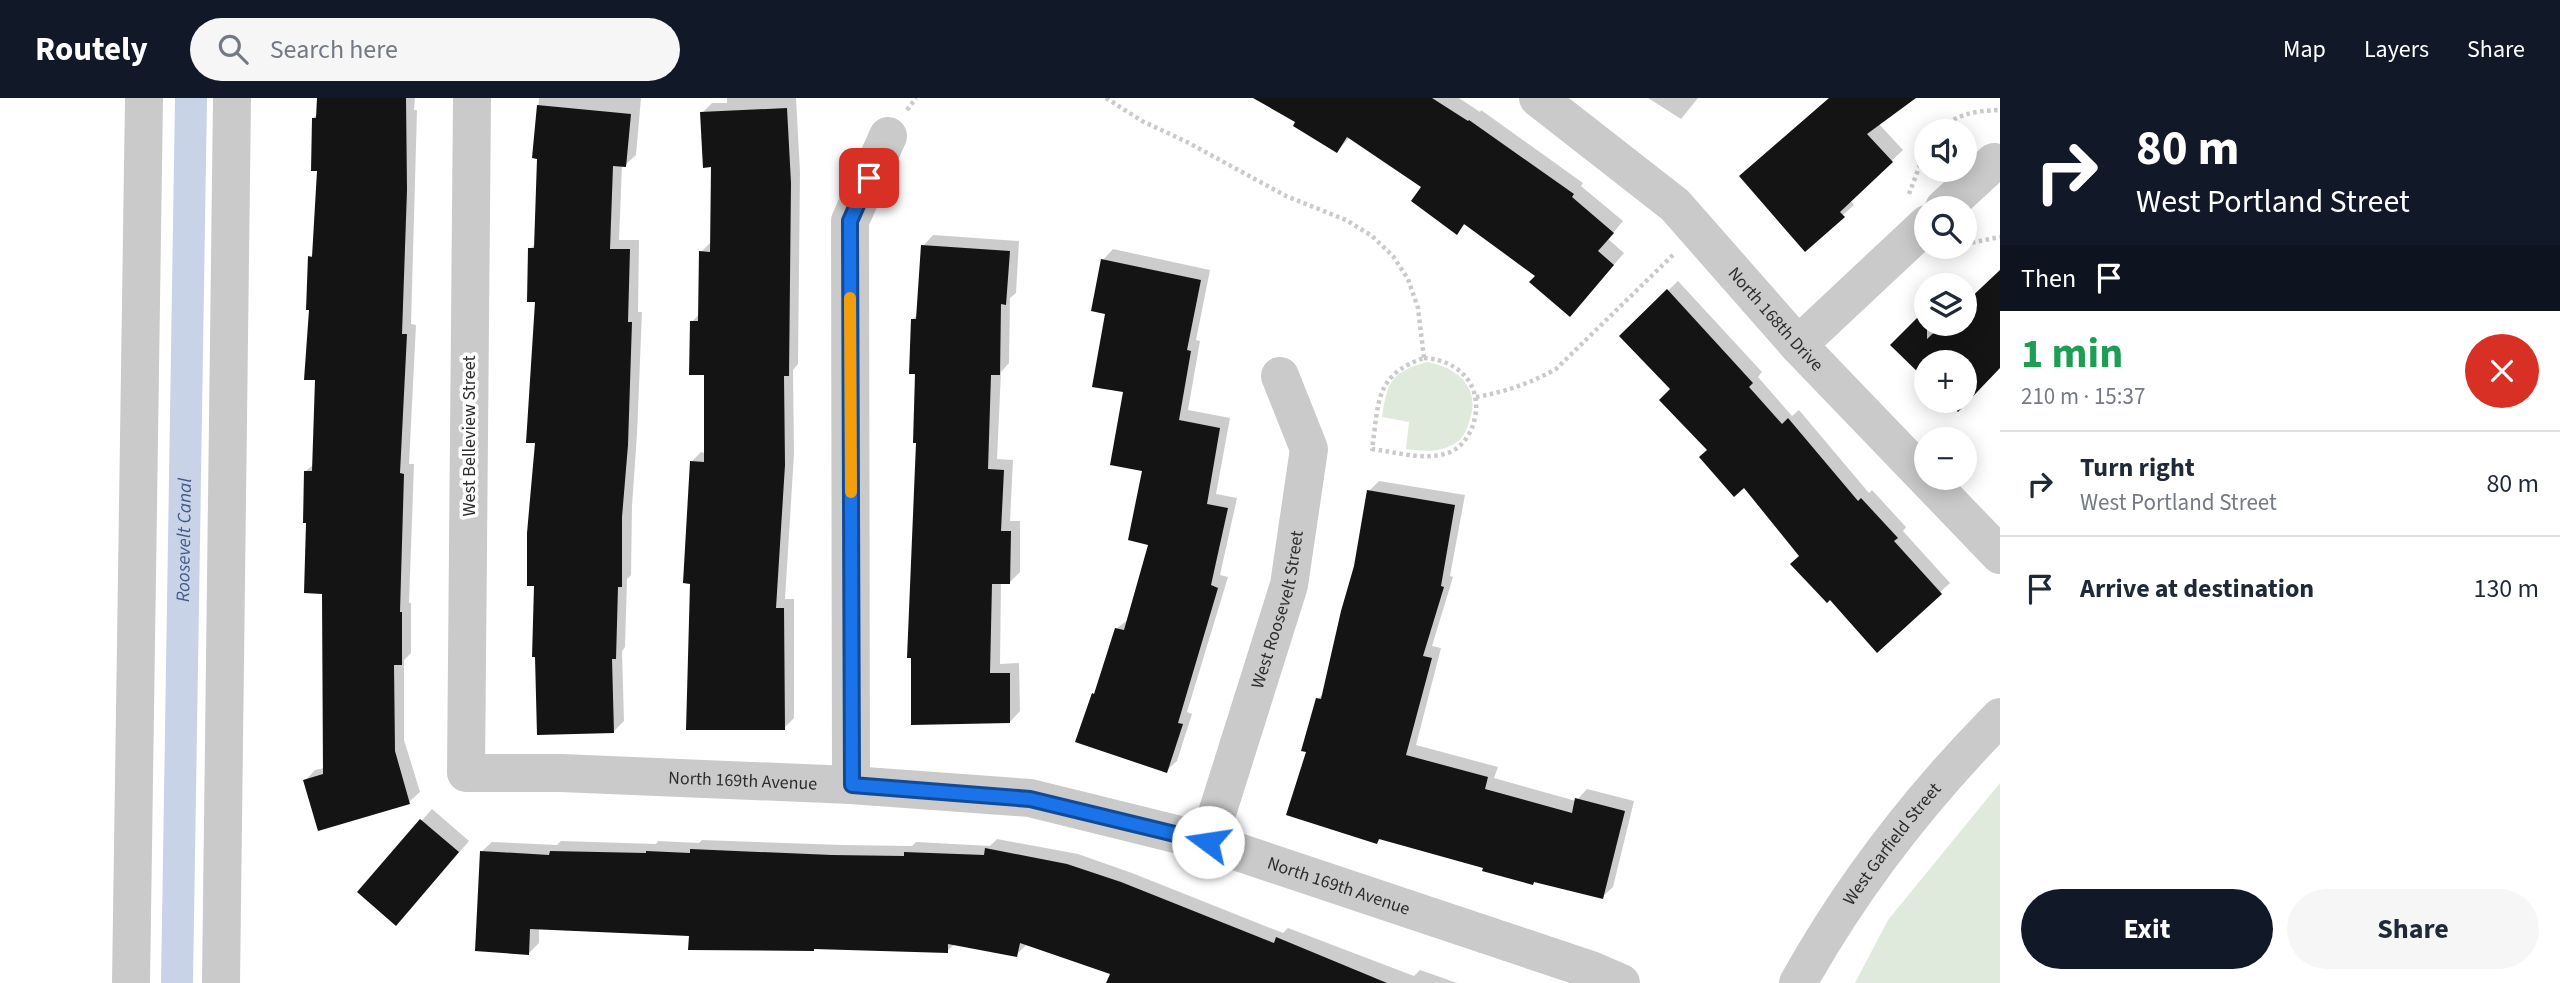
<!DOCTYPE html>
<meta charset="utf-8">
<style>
body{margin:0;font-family:"Source Sans 3",sans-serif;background:#f6f6f7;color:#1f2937;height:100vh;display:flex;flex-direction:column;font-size:26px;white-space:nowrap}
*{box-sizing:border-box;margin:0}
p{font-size:23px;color:#747a83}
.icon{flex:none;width:38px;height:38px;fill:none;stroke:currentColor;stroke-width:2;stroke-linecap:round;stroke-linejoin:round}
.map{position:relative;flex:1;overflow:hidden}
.details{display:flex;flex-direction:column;background:#fff;width:560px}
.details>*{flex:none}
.top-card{background:#111827;color:#fff;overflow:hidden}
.fabs{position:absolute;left:1914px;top:21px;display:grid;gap:14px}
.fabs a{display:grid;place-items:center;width:63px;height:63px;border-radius:50%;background:#fff;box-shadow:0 4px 18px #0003;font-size:35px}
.pin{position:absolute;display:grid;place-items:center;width:60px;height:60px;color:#fff;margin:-30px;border-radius:14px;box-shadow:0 4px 10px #0006}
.me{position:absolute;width:77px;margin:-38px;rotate:284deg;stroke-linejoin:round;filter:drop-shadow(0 0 5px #0008)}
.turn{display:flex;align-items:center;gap:24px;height:147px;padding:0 21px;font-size:32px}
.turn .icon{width:91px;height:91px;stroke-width:2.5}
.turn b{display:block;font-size:49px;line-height:60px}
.then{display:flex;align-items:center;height:66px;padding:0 21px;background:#0003;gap:14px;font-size:26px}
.round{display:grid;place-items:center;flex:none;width:74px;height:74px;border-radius:37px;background:#f6f6f7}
.summary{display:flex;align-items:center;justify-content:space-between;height:119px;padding:0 21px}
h1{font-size:42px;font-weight:700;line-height:52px;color:#1e9e55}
.cta{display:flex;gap:14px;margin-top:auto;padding:14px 21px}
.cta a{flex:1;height:80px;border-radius:42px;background:#111827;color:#fff;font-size:28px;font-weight:700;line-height:80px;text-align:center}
.cta a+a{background:#f6f6f7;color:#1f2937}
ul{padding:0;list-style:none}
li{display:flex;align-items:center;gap:21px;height:105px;padding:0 21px;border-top:2px solid #e0e1e3}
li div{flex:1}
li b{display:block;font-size:26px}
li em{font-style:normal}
header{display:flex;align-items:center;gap:42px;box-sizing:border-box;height:98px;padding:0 35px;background:#111827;color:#fff}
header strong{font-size:33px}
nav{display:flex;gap:38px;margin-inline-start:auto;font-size:24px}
.search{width:490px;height:63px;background:#f6f6f7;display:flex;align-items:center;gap:18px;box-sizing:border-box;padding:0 24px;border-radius:38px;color:#747a83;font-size:26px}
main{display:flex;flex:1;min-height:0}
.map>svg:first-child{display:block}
</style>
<header>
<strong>Routely</strong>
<div class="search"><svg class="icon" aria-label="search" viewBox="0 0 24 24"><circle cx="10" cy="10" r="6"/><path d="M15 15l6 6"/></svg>Search here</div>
<nav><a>Map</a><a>Layers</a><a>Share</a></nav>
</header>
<main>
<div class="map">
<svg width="2000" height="885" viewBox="0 0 2000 885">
<rect width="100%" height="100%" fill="#fff"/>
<g fill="#dfeadc">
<path d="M1427 264C1458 269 1482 291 1469 324 1466 334 1463 341 1454 346 1439 355 1422 353 1406 351L1409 324 1382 319C1387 284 1391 274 1427 264Z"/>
<path d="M2000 685V885H1855L1888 822Z"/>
</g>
<g fill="#0003">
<path d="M319 0H415L414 12H417L411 226 416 227 409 366H414L409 505H411V555L404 562V642L420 694 409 704 305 683 315 672 325 670 324 494 306 373 314 366 316 281 310 159 314 155 319 71 313 20 318 16Z"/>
<path d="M539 0H641L636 57 625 67H622L619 142H639L638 214H642L637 336 632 408 631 477 627 481 625 549 622 553 624 623 614 633 537 343V202L530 151 536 145 539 59H534Z"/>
<path d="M727 0H796L800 74 798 266 793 272 794 356 785 501H794V620L784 630 692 484 691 364 701 354 705 355V275L692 224 700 215 701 154 711 144 713 67 702 15 712 5H727Z"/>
<path d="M1257 0H1459L1480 14 1481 12 1583 85 1581 88 1623 123 1608 141 1624 155 1580 206 1466 125 1457 134 1424 88 1350 39 1337 53 1298 23Z"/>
<path d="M1648 0H1698L1681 21Z"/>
<path d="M1830 0H1913L1878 25 1903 52 1850 102 1854 107 1805 151Z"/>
<path d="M933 137 1019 143 1016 195 1010 200 1009 265 1001 274 997 361 1013 362 1010 423H1020V474L1009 485 1001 484 1000 566 1019 565 1020 613 1010 624 913 625 917 343 913 221 918 216 923 148Z"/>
<path d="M1113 151 1210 172 1196 242 1200 243 1188 312 1230 320 1216 396 1237 400 1220 477 1228 479 1187 614 1192 616 1177 663 1166 673 1097 593 1116 531 1129 521 1150 445 1145 372 1107 214 1103 162Z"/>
<path d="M2000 174V268L1958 311 1949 303H1965V264H1927V226H1965Z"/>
<path d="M1678 183 1762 274 1758 279 1792 318 1799 312 1869 395 1872 392 1906 429 1903 433 1950 485 1877 552 1744 388 1709 352 1672 291 1621 238Z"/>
<path d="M1379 383 1465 397 1450 478 1453 479 1432 548 1441 550 1416 647 1498 669 1494 680 1576 703 1587 691 1634 703 1613 789 1602 799 1381 740 1377 744 1308 653 1318 601 1324 595 1356 469 1369 393Z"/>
<path d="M432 711 469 743 407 815 360 794Z"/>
<path d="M997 741 1078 756 1132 775 1283 835 1288 830 1414 878 1420 872 1457 885H1114L1112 875 1026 847 1016 857 955 846 947 853 690 836 539 830V845L529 855 481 754 492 744 557 747 561 743 656 746 658 743 699 745 702 742 843 747 912 748 916 744 990 748Z"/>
</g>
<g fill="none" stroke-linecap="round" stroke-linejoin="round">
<path stroke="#c9d3e8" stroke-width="32" id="s1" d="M177 885 191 0"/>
</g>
<g fill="#141414">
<path d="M317 0H406L407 92 402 236H407L400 375 404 376 400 514H402V567H394L395 653 410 706 318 733 303 682 323 676 322 496 304 495 306 425H303L304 373H312L315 282H304L309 212H306L308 158 312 159 317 73H311L312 20H316Z"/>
<path d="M1253 0H1432L1468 23 1469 22 1574 96 1572 99 1614 135 1598 153 1614 167 1570 219 1529 184 1535 178 1464 126 1457 137 1411 103 1421 89 1347 39 1337 55 1293 28 1295 24Z"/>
<path d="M1829 0H1916L1867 36 1893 64 1840 114 1845 119 1805 154 1739 78Z"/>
<path d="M537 7 631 16 626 69 613 68 610 151H630L628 224H632L628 347 622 419V489H618L616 561H612L614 635 537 637 535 559H532L534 488H527V435L535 345H526L535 204H527L528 150H534L537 61 532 60Z"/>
<path d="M787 10 791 85 789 278H784L785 367 776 510H784L785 632H686L690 486 683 485 690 363 704 364V277H689L690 223H698L699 153 710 154 711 69 703 70 700 14Z"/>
<path d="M921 147 1010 153 1006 207 1001 206 1000 277H991L988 371 1004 372 1001 433H1011L1010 486H992L990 575H1010V625L911 627V560H907L916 345H913L915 276H909L911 221H916Z"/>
<path d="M1101 161 1201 182 1187 252 1191 253 1179 322 1220 330 1207 406 1228 410 1211 487 1218 490 1178 625 1183 626 1167 675 1075 644 1092 595 1094 596 1115 530 1124 532 1148 447 1128 442 1142 373 1110 367 1123 294 1092 289 1105 216 1091 213Z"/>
<path d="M2000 172V270L1958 314 1947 303H1965V264H1927V283L1890 247 1927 210V241L1943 226H1965V205Z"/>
<path d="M1667 191 1753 285 1749 289 1782 326 1788 320 1858 403 1861 400 1898 440 1894 443 1942 496 1877 555 1830 502 1827 505 1790 466 1799 458 1744 390 1734 399 1699 359 1707 352 1659 302 1670 291 1619 238Z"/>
<path d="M1367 392 1455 407 1441 488 1444 489 1423 558 1432 560 1406 657 1488 679 1485 691 1572 715 1575 700 1625 713 1603 801 1534 784 1533 787 1482 773 1483 770 1379 741 1377 746 1286 717 1306 654 1301 653 1316 600 1321 601 1341 513 1354 468Z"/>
<path d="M420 721 459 754 396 828 357 794Z"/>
<path d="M985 750 1067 766 1121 784 1274 845 1276 839 1387 885H1106L1110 876 1020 845 1017 859 948 846V855L814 851V853L688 852 689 838 530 831 529 857 475 853 480 753 549 757 550 753 646 755V753L690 755V751L832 757 904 758V754L984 757Z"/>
</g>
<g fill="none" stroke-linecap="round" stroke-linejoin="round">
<g stroke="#cacaca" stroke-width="4.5" stroke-dasharray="3.5 3.5" stroke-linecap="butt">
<path d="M1106 0 1142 23 1187 44 1286 98 1346 122 1372 138 1393 158 1408 181 1418 210 1424 260"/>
<path d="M907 12 916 0"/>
<path d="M1936 33C1958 16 1972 13 2000 12"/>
<path d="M1909 96 1927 48"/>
<path d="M1965 146 2000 139"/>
<path d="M1424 260C1461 262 1485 290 1473 327 1470 336 1463 347 1454 352 1431 365 1396 354 1372 351 1379 305 1374 277 1424 260Z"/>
<path d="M1476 299C1505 294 1531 285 1556 271L1673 157"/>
</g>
<g stroke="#cacaca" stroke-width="38">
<path id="s2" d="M472 0 466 675H561L851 687 1030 700 1208 744 1591 872 1621 885"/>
<path id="s3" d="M1538 0 1675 107 1798 247 2000 457"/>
<path d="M1944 110 1994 64"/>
<path d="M1798 247 1927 126"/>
<path d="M851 687 850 123 888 38"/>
<path id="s4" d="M1208 744 1289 487 1309 351 1280 278"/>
<path d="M131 885 144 0"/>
<path d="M221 885 232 0"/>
<path id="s5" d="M1798 885C1852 788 1922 698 2000 619"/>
</g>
</g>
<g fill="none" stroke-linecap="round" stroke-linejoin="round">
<g stroke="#114b97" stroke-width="18">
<path id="route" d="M869 80 850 123 852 687 1030 701 1208 744"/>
</g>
<use href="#route" stroke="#1a73e8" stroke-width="12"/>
<path stroke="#f59e0b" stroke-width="12" d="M850 200 851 394"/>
</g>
<g text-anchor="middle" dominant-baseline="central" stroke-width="7" stroke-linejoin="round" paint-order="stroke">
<g font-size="18" fill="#2d2d2d" stroke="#fff">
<text stroke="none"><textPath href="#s3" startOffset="326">North 168th Drive</textPath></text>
<text transform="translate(469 338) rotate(-90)">West Belleview Street</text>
<text stroke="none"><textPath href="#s4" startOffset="243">West Roosevelt Street</textPath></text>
<text stroke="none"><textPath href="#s2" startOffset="952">North 169th Avenue</textPath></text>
<text stroke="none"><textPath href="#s5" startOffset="168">West Garfield Street</textPath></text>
<text stroke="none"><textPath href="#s2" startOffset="1561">North 169th Avenue</textPath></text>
</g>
<g font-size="19" font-style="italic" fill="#425989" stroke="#fff">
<text stroke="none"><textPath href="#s1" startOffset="443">Roosevelt Canal</textPath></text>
</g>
</g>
</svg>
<div class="fabs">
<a><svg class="icon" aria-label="sound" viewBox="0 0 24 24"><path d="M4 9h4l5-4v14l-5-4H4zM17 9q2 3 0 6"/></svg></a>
<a><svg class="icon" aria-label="search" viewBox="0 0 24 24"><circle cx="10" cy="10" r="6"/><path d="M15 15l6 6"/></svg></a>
<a><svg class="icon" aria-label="layers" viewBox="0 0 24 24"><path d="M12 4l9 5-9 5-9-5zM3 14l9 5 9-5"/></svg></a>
<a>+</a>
<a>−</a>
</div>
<div class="pin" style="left:869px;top:80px;background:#d93025"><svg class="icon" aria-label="arrive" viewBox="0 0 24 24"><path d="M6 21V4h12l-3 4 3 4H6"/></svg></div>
<svg class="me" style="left:1208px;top:744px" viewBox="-20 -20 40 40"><circle r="19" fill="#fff"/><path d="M0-13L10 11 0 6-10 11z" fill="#1a73e8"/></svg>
</div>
<section class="details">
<div class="top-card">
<div class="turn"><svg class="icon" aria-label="right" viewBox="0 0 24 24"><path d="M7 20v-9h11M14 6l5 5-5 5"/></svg><div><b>80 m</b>West Portland Street</div></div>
<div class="then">Then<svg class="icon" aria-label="arrive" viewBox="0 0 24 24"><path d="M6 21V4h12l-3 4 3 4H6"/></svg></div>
</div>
<div class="summary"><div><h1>1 min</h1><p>210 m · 15:37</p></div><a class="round" style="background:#d93025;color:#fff"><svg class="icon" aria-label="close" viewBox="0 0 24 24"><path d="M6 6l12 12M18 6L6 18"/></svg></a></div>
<ul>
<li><svg class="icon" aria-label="right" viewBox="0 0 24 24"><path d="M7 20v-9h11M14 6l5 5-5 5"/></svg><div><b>Turn right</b><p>West Portland Street</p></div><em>80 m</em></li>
<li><svg class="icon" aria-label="arrive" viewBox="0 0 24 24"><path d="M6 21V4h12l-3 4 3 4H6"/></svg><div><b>Arrive at destination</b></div><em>130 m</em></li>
</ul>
<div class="cta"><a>Exit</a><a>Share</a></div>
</section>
</main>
